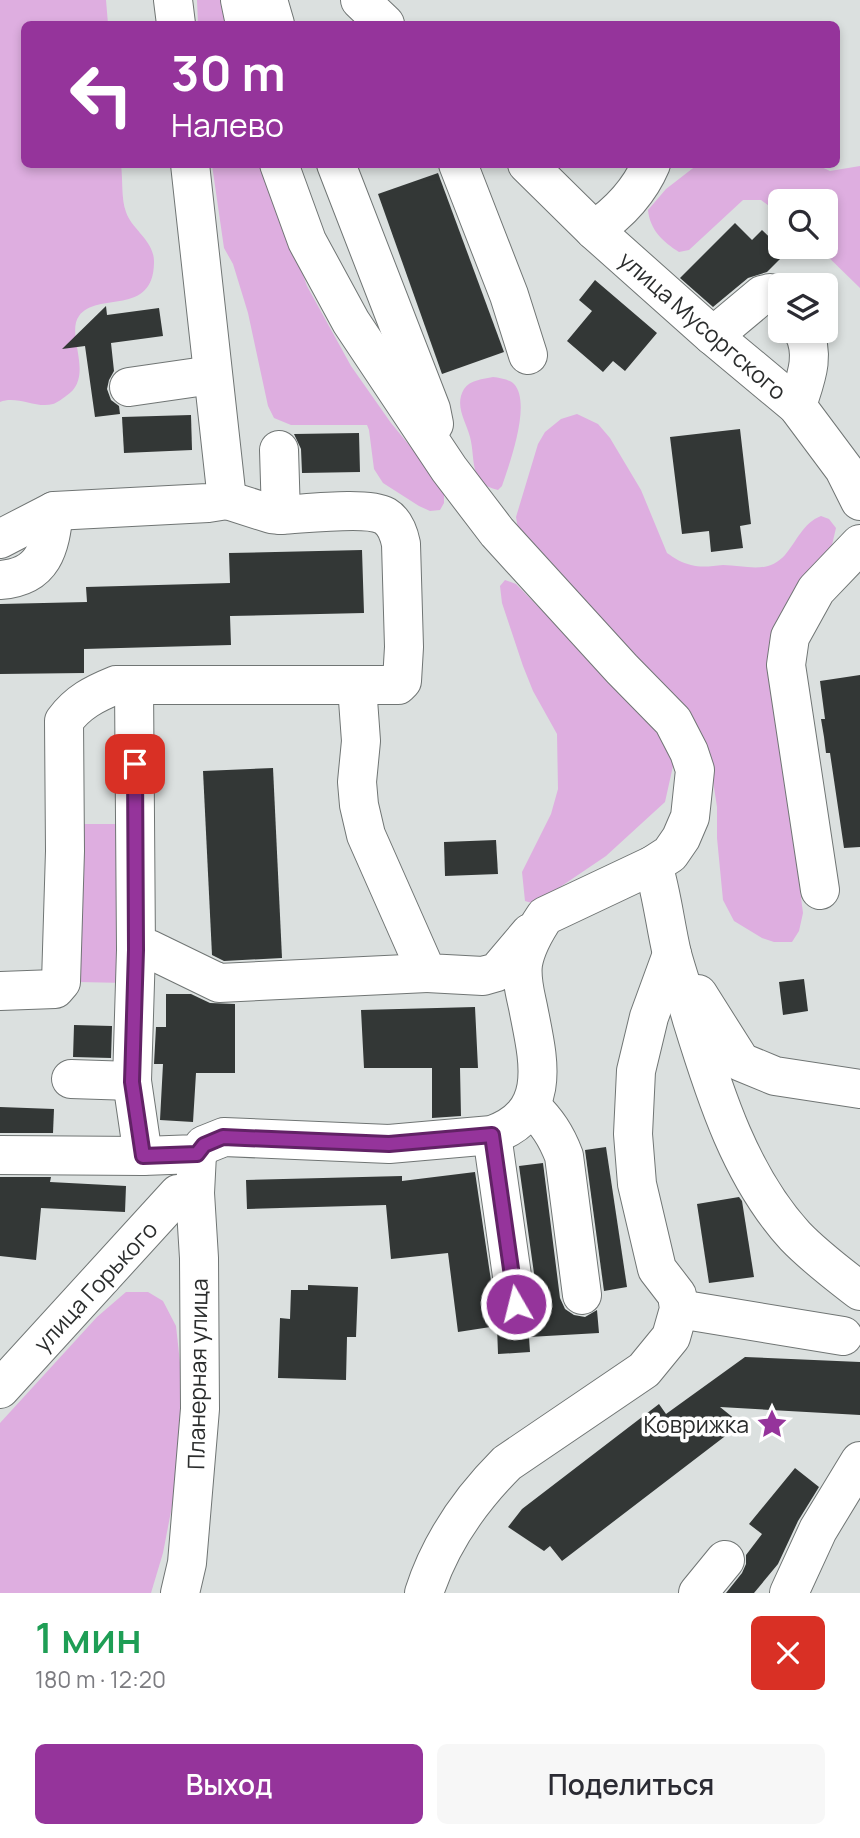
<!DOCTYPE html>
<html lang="ru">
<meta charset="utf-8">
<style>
body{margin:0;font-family:Manrope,sans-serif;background:#f7f7f7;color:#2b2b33;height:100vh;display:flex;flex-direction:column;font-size:26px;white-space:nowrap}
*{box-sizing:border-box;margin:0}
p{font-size:23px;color:#7c7c81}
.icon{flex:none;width:38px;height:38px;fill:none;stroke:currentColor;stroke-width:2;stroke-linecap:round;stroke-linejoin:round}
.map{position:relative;height:1593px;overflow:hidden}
.drawer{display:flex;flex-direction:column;background:#fff;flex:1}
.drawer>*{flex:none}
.banner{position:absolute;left:21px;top:21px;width:819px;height:147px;border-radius:10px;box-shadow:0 4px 10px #0003;background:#95349b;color:#fff;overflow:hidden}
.tools{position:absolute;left:768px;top:189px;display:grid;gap:14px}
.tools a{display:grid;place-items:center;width:70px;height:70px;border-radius:10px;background:#fff;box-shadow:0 4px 10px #0003;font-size:35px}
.pin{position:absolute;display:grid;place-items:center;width:60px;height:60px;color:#fff;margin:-30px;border-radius:14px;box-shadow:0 4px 10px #0006}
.me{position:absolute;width:77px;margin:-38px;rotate:352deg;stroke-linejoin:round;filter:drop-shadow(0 0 5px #0008)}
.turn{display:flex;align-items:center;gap:24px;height:147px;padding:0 35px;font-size:32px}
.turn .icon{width:91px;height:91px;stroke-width:2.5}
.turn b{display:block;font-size:49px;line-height:60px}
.round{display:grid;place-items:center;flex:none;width:74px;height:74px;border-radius:10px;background:#f7f7f7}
.overview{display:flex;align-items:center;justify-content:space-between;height:119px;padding:0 35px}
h1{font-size:42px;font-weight:600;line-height:52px;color:#1e9e55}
.primary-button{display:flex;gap:14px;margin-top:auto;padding:14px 35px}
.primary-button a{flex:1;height:80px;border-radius:10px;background:#95349b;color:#fff;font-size:28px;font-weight:600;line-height:80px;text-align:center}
.primary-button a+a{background:#f7f7f7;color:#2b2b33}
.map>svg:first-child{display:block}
</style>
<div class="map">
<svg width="860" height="1593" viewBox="0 0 860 1593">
<rect width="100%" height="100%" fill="#dbe0df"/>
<g fill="#deaee0">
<path d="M0 0H106L108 24H24V164L121 165C123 179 121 199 126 212 132 230 155 241 154 263 153 317 97 291 79 316 65 335 96 377 66 396 63 398 57 403 53 404 36 409 17 395 0 402Z"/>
<path d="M197 0H230L234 24H198Z"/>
<path d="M815 164 830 171 860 166V288L818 247H826V201H780V214L761 200H743L689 250 679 252C663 242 650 230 648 210L666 189 697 165Z"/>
<path d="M212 165H264L307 286 351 366 391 423 433 474 444 491V503L440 510 430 511 419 506 383 483 374 469 369 430 367 425H291L274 418 268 406 248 313 233 264 224 248Z"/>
<path d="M493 377C500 378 509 379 514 384 532 403 509 465 502 486L498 490C468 483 476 460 470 437 466 421 454 406 464 389 470 380 483 379 493 377Z"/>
<path d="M577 414 598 424 610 438 641 490 667 553C674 558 682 563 691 565 702 568 712 566 723 565 745 565 767 575 785 555 797 541 803 523 821 516L829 519 836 528 832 545 818 565 788 796 803 913 799 931 792 942H774L762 938 734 921 723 900 717 838V807L709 755 519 535 516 517 538 444 545 432 561 419Z"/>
<path d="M505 580 516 584 658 729 675 757 665 802 606 856 535 904 525 901 522 872 551 814 558 789 557 734 533 691 523 666 502 603 500 586Z"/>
<path d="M78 824H125L126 983 78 982Z"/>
<path d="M126 1292H148L163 1301 176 1326 185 1408 182 1454 163 1553 151 1593H0V1423L97 1317Z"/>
</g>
<g fill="#333736">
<path d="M438 173 504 352 442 374 378 194Z"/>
<path d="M735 223 752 240 762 230 786 253 767 272 748 278 713 307 680 278Z"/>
<path d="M595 280 657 333 625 371 613 361 603 372 567 341 592 311 579 300Z"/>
<path d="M106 306 107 315 159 308 163 336 111 343 114 371 109 380 107 389 111 400 119 406 120 414 95 417 85 346 62 349Z"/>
<path d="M191 415 192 450 124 453 122 417Z"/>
<path d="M740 429 751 524 740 526 743 548 711 552 709 531 682 534 670 437Z"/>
<path d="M359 433 360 472 302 473 301 449 294 434Z"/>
<path d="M362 550 364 613 230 616 231 645 84 649V673L0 674V604L87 602 86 587 230 583 229 553Z"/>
<path d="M860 675V847L844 848 830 753H826L824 737 821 719H825L820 681Z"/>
<path d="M273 768 282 958 224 961 212 955 203 771Z"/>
<path d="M496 840 498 874 445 876 444 842Z"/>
<path d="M804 979 808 1011 783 1015 779 982Z"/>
<path d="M166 994H191L210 1003 235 1004V1073H196L193 1122 160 1120 163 1064H154L156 1027H166Z"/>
<path d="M475 1007 478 1068H460L461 1116 432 1118V1068H364L361 1010Z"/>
<path d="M74 1025 112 1026 111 1058 73 1057Z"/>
<path d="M0 1107 54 1109 53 1133H0Z"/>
<path d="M606 1147 627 1287 604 1291 585 1150Z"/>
<path d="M543 1163 560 1298 565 1309 574 1315 585 1317 597 1310 599 1333 529 1337 530 1352 498 1354 497 1326 458 1332 448 1253 391 1259 386 1205 247 1209 246 1180 402 1176V1181L475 1172 495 1308 498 1317 507 1324 520 1325 530 1321 536 1313 538 1302 519 1166Z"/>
<path d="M0 1177H51L50 1182 126 1186 125 1212 41 1208 36 1260 0 1256Z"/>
<path d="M739 1197 742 1201 754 1277 709 1283 697 1204Z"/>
<path d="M308 1285 358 1287 356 1337H347L346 1380 278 1378 280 1318 290 1319 291 1290H308Z"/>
<path d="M745 1357 860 1362V1415L720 1407 741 1424 562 1561 550 1546 544 1551 508 1527 522 1509 659 1404 666 1414Z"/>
<path d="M795 1468 819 1487 798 1521 778 1564 754 1593H726L742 1573 746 1564V1555L762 1534 749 1524Z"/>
</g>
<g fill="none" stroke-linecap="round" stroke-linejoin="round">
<g stroke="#707574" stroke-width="40">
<g id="minor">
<path d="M173 0 176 24"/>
<path d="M240 0 245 24"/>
<path d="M268 0 275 24"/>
<path d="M360 0 385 24"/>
<path d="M336 164 431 409 434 424"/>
<path d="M458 164 509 295 528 355"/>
<path d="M527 164 594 230 713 336 797 406 844 469 860 501"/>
<path d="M594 230C619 213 639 192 651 164"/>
<path d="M713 336 762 295 770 293 780 298"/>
<path d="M129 387 212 375"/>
<path d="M797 406C805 380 816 356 803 331"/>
<path d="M279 450 281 515"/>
<path d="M0 539 54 511 208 503 227 500 190 164"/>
<path d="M0 580C44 577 50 548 54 511"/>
<path d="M134 685 136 950 132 1081 143 1156"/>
<path d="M357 686 361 741 357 782 359 805 366 835 427 973 483 976 497 972 530 933"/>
<path d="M653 865C662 894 665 924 672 954 678 976 686 998 692 1020 715 1095 741 1177 795 1236 814 1256 838 1274 860 1291"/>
<path d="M820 890 786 665 790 637 816 590 860 544"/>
<path d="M136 950 149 949 219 983 427 973"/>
<path d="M0 991 55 989 61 982 65 851 64 721C78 702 94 694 116 685H398L402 681 404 647 401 544C399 534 395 522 385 516 367 506 304 514 281 515L271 514 227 500"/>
<path d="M698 994 741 1062 775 1076 860 1089"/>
<path d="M71 1079 132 1081"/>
<path d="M531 1106C547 1122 556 1135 564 1156L582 1295"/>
<path d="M492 1135 516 1304"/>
<path d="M0 1155 143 1156 197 1154 204 1145 224 1137 389 1144 492 1135C554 1113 538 1059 528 1007 525 993 521 979 523 964 526 946 535 931 545 916L653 865 670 854 681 838 690 817 695 770 689 752 673 721 622 669 497 532 449 469 351 322 307 241 279 164"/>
<path d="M679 1309 843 1336"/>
<path d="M0 1389 178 1194 195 1193"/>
<path d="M180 1593 187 1563 200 1409 199 1258 195 1193 197 1154"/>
<path d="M424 1593C440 1543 470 1500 507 1463L644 1370 671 1337 679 1309 677 1295 657 1269 637 1184 633 1134 636 1071 649 1017 672 954"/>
<path d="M698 1593 725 1560"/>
<path d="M789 1593 818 1530 860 1461"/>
</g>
</g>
<use href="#minor" stroke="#fff" stroke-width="38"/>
</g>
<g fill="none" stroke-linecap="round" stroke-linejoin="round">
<g stroke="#612265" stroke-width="18">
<path id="route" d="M135 764 136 950 132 1082 143 1156 197 1154 204 1145 223 1137 389 1144 492 1135 516 1304"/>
</g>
<use href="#route" stroke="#95349b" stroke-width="12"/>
</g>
<defs>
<g id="sight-bare" transform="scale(2.415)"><path d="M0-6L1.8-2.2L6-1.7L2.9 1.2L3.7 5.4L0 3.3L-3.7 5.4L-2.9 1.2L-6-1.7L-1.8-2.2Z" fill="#95349b" stroke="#fff" stroke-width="2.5" paint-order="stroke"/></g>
</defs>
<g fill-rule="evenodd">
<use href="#sight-bare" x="772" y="1424"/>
</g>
<g text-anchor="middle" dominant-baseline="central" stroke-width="7" stroke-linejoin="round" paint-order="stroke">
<g font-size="23" fill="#2b2d2d" stroke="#fff">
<text transform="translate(703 325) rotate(41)">улица Мусоргского</text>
<text transform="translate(95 1286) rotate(-47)">улица Горького</text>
<text transform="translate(197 1374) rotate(-89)">Планерная улица</text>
</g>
<g font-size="23" fill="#2b2d2d" stroke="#fff" text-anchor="end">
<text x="749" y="1424">Коврижка</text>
</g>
</g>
</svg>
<div class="tools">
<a><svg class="icon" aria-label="search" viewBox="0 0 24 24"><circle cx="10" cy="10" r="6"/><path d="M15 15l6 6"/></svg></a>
<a><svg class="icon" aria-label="layers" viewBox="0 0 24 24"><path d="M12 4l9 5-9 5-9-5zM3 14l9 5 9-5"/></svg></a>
</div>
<div class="pin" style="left:135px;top:764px;background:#d93025"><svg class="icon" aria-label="arrive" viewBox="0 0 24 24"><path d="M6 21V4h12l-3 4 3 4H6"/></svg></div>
<svg class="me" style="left:516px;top:1304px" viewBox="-20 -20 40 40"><circle r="17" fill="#95349b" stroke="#fff" stroke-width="3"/><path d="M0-11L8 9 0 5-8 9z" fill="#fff"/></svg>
<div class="banner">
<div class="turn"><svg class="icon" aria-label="left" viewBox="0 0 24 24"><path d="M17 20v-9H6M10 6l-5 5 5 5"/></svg><div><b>30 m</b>Налево</div></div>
</div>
</div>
<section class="drawer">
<div class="overview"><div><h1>1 мин</h1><p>180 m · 12:20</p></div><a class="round" style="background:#d93025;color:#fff"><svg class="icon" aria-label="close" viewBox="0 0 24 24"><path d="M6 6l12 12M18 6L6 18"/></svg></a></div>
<div class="primary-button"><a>Выход</a><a>Поделиться</a></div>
</section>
